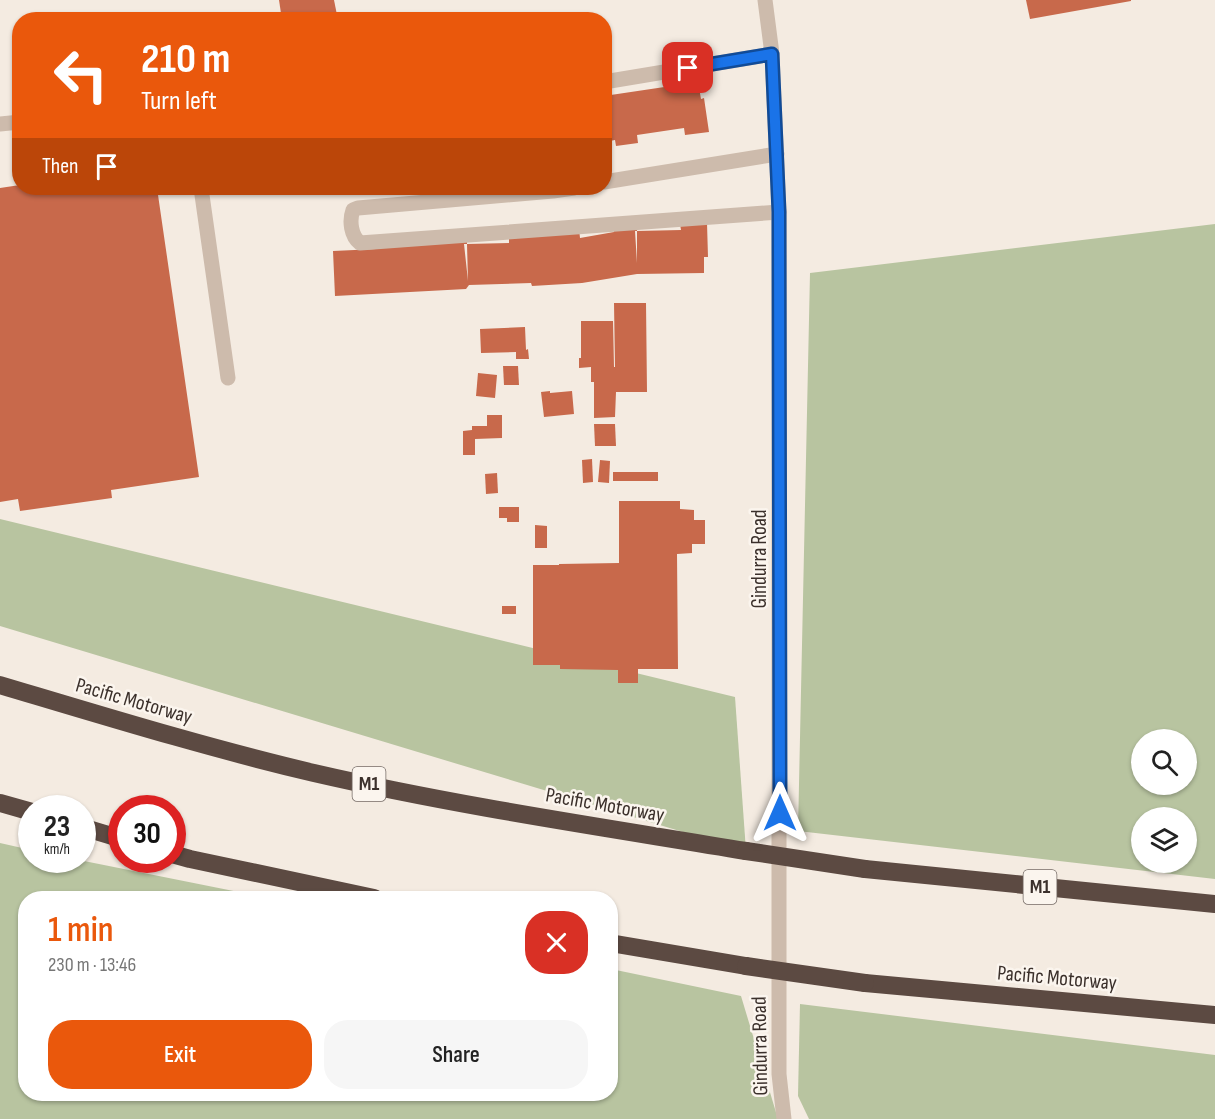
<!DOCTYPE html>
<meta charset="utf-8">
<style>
body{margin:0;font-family:"Sofia Sans Condensed",sans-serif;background:#f6f6f6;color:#222;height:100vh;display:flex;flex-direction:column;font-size:22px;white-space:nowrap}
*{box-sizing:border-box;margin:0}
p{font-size:20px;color:#767676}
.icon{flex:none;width:33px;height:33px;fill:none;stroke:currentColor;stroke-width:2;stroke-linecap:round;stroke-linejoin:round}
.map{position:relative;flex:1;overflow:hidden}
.details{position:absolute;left:18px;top:891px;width:600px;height:210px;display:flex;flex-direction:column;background:#fff;border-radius:24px;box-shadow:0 2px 4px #0004}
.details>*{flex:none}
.hud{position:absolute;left:12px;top:12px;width:600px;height:183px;border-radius:24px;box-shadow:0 2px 4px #0004;background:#ea580c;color:#fff;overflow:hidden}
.buttons{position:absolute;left:1131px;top:729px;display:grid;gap:12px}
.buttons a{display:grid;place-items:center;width:66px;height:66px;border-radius:50%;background:#fff;box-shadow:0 2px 4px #0004;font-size:30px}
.speed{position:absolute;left:18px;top:795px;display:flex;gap:12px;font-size:30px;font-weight:700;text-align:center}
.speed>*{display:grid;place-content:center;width:78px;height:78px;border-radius:50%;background:#fff;box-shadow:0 2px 4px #0004;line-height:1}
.speed small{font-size:15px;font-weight:400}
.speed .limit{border:9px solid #d22;background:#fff;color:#111}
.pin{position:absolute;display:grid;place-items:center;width:51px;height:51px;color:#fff;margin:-26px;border-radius:12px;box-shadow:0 3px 9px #0006}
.me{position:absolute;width:66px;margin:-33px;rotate:0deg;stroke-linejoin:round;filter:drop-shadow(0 0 4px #0008)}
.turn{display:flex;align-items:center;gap:21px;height:126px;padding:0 30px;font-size:27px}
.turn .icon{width:78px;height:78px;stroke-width:2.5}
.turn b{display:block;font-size:42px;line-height:51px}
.then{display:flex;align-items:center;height:57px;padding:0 30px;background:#0003;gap:12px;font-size:22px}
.round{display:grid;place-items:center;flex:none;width:63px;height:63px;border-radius:24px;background:#f6f6f6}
.headline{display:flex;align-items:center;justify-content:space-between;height:102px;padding:0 30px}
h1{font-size:36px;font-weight:600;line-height:45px;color:#ea580c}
.primary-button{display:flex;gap:12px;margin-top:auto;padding:12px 30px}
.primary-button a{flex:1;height:69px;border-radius:24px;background:#ea580c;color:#fff;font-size:24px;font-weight:600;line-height:69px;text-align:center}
.primary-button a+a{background:#f6f6f6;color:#222}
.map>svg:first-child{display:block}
</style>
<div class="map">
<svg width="1215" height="1119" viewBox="0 0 1215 1119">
<rect width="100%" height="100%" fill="#f4ebe1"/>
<g fill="#b8c4a0" fill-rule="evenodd">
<path d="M1215 224V879L798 831 810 273ZM1142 740H1186V784H1142ZM1142 818H1186V862H1142Z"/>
<path d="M0 519 735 697 746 851 0 626Z"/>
<path d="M0 843 31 850 32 860H79L268 898H26V1094H610L611 969 741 996 778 1119H0Z"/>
<path d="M800 1004 1215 1055V1119H809L798 1096Z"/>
</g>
<g fill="#c8694b" fill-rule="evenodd">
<path d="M279 0H334L338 20H282Z"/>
<path d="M1026 0H1131V1L1030 19Z"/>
<path d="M698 82 701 99 704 98 709 132 685 135 684 128 637 135 638 143 616 146 615 140 604 142V96Z"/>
<path d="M20 185V188H157L199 477 111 490 112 498 20 511 18 499 0 502V188Z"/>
<path d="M707 223 708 257H704V273L637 274 582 283 532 286 531 283 469 285 466 289 335 296 333 251 376 249V242L467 236V244L509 243V236L579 229 580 238 614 232 613 227 637 226V231H635L637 263V231L681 230 680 224ZM464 244H467L468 281Z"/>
<path d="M614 303H646L647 392H616L615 417 594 418V382H591V367L579 368V358H581V321H613L614 367H615Z"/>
<path d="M525 327 526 350 528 349 529 359H516V352L481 353 480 329Z"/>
<path d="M503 366H518L519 385H504Z"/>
<path d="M478 373 497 375 495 398 476 396Z"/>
<path d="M550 391V393L572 391 574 414 544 417 541 392Z"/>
<path d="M487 415H502V438L475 439V455H463V431L472 430V426H487Z"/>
<path d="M594 424H615L616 446H595Z"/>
<path d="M592 459 593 482 583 483 582 460Z"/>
<path d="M600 460 610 461 609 483 598 482Z"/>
<rect x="613" y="472" width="45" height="9"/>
<path d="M497 473 498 493 486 494 485 474Z"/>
<path d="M619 501H680V509L694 510V520H705V544H692V553L677 554 678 669H638V683H618V670L560 669V665H533V565H559V564L619 563Z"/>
<path d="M499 507H519V522H507V518H499Z"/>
<path d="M535 525 547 526V548H535Z"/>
<rect x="502" y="606" width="14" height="8"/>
</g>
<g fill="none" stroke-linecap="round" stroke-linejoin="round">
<g stroke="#cdbbac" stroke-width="15">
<path d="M765 0 772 54 779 212V1074L784 1119"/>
<path d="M604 82 772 54"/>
<path d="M0 124 20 122"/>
<path d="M604 182 777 154"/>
<path d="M201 188 228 378"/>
<path d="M574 188 553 191 358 208 353 210C349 221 351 236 360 243L779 212"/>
</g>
<g stroke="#5c4a42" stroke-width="18">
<path d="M0 685C104 716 208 748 314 773 457 806 602 827 746 851"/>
<path d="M0 803 32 812"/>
<path d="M82 827 122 839"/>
<path d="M172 854 190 859 374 898"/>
<path d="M865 869 1215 904"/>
<path d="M610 943 746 966"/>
<path d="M865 983 1215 1015"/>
</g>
<g stroke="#5c4a42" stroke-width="18">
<path d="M746 851 865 869"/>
<path d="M746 966 865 983"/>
</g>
</g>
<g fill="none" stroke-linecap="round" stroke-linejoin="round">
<g stroke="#114b97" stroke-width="15">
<path id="route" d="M688 68 772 54 779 212 780 813"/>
</g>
<use href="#route" stroke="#1a73e8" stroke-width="10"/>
</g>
<g text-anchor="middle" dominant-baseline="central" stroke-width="5" stroke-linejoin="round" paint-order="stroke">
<g fill="#fbf5ee" stroke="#756b66" stroke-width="1.5">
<rect x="352.5" y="767" width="33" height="34" rx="4.5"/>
<rect x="1023.5" y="870" width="33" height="34" rx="4.5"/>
</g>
<g font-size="20" font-weight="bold" fill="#3b302b">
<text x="369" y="784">M1</text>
<text x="1040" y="887">M1</text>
</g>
<g font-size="21" fill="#3b302b" stroke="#fbf5ee">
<text transform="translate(759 559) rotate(-90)">Gindurra Road</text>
<text transform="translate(134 701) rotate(16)">Pacific Motorway</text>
<text transform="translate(605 805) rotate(10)">Pacific Motorway</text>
<text transform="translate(1057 978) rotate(5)">Pacific Motorway</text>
<text transform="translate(760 1046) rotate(-91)">Gindurra Road</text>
</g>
</g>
</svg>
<div class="buttons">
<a><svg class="icon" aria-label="search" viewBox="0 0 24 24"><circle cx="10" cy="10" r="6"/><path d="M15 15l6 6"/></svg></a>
<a><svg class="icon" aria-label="layers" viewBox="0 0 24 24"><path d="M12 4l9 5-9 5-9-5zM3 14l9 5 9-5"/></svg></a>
</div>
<div class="speed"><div>23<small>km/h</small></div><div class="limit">30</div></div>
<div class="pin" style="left:688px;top:68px;background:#d93025"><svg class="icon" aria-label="arrive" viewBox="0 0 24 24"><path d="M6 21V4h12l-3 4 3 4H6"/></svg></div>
<svg class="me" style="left:780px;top:813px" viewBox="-20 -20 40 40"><path d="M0-17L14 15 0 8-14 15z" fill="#1a73e8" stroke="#fff" stroke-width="4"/></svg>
<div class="hud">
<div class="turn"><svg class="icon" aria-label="left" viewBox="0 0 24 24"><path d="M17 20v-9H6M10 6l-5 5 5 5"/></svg><div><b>210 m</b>Turn left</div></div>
<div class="then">Then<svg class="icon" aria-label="arrive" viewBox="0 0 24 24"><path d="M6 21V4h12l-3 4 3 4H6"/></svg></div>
</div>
<section class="details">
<div class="headline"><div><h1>1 min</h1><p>230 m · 13:46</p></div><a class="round" style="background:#d93025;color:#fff"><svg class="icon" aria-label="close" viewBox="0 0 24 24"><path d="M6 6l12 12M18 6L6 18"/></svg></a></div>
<div class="primary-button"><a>Exit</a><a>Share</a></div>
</section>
</div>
